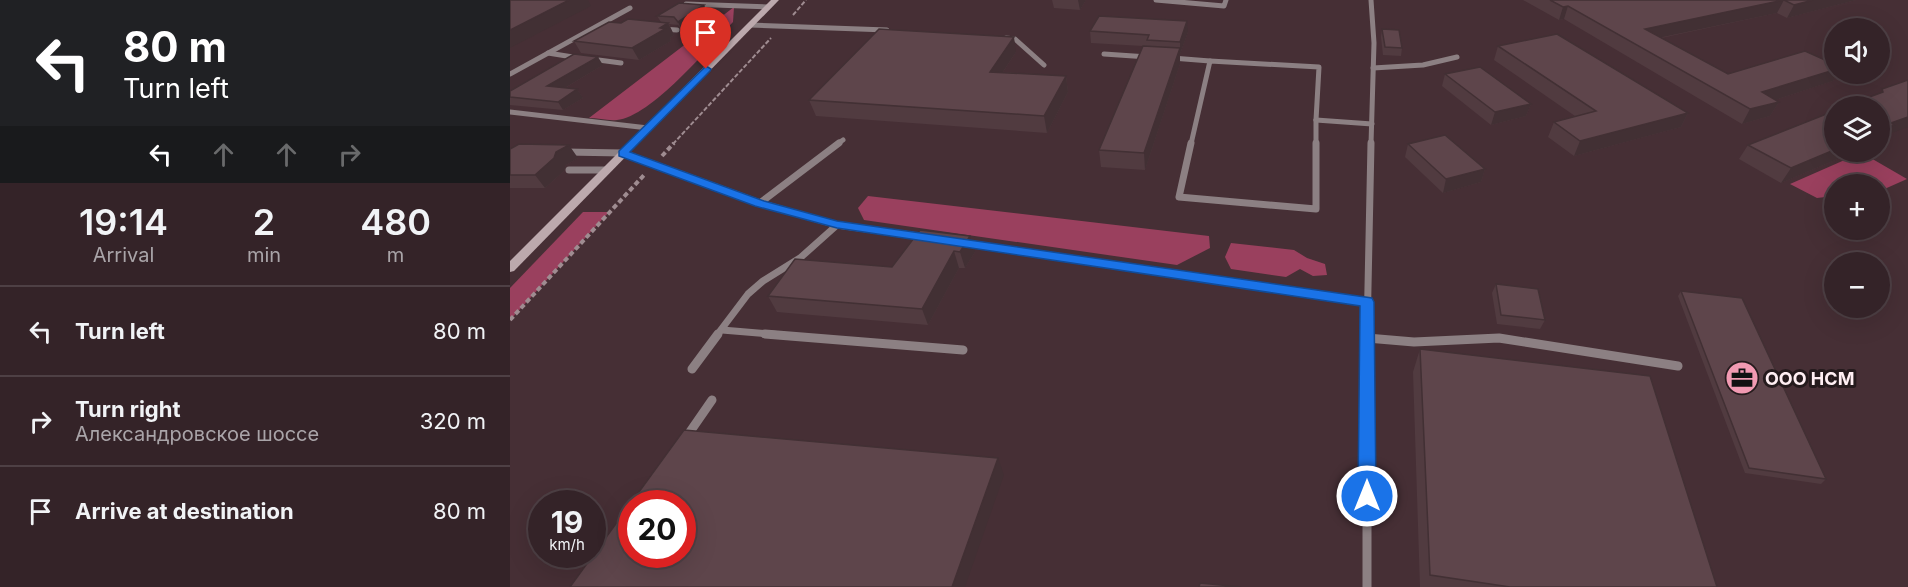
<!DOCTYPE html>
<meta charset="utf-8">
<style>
body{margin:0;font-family:Inter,sans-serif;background:#3f2f34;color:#f1f3f6;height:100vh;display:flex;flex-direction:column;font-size:22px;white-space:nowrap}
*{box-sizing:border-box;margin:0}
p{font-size:20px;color:#a9a4a8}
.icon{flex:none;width:33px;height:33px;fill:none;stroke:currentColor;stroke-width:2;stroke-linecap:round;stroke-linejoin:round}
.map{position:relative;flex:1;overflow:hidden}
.drawer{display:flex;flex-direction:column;background:#342328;width:510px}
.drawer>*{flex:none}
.hud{background:#202124;color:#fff;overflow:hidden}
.controls{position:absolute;left:1314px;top:18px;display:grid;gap:12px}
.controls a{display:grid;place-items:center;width:66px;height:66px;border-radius:50%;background:#342328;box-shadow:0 6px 24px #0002,0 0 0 2px #4e4045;font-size:30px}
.speed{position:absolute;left:18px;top:490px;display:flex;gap:12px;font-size:30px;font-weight:700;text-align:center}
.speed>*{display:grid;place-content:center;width:78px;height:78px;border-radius:50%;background:#342328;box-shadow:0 6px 24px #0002,0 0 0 2px #4e4045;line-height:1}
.speed small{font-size:15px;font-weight:400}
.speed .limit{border:9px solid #d22;background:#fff;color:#111}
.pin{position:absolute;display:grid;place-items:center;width:51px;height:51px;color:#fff;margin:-62px -26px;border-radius:50% 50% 50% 0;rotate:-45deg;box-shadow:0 0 6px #0007}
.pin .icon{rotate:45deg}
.me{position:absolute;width:66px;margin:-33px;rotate:0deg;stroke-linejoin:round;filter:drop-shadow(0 0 4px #0008)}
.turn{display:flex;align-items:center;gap:21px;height:126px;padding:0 24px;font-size:27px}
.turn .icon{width:78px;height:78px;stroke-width:2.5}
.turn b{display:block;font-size:42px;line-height:51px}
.lanes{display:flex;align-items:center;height:57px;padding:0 24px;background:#0003;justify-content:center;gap:30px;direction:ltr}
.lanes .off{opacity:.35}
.eta{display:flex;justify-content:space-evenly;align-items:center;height:102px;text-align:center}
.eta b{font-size:36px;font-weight:600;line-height:42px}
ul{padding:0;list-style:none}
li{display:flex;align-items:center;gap:18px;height:90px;padding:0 24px;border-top:2px solid #4e4045}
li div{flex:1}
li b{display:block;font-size:22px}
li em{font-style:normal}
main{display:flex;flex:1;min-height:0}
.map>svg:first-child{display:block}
</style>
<main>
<section class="drawer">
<div class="hud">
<div class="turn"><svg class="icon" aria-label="left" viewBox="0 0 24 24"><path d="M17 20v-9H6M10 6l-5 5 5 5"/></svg><div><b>80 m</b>Turn left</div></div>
<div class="lanes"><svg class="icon" aria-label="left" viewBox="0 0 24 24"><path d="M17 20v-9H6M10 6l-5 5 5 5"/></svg><svg class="icon off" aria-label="ahead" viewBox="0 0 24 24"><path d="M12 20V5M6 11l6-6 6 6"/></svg><svg class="icon off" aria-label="ahead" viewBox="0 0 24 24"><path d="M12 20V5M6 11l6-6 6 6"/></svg><svg class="icon off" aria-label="right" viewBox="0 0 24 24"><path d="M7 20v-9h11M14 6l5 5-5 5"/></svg></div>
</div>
<div class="eta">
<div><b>19:14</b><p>Arrival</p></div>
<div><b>2</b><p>min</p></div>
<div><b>480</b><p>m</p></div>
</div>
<ul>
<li><svg class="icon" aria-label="left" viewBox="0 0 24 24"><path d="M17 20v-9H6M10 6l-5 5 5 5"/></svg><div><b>Turn left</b></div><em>80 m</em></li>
<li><svg class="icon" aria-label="right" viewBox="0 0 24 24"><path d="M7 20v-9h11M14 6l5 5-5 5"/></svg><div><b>Turn right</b><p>Александровское шоссе</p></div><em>320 m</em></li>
<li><svg class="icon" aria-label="arrive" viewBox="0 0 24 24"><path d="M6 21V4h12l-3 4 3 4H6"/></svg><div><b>Arrive at destination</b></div><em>80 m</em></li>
</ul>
</section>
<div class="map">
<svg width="1398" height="587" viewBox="0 0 1398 587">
<rect width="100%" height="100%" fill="#462f35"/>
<g fill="#9a405e">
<path d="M224 7 223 22C199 47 141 117 107 120 98 121 88 118 79 118Z"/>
<path d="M1346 155 1359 157 1397 179 1370 191V184H1324V196L1307 198 1280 184Z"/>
<path d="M358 196 699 236 700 248 667 265 354 220 348 208Z"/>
<path d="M73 212H99L0 320V288Z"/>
<path d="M721 243 784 250 797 258 815 264 817 275 803 276 790 269 776 277 721 269 715 257Z"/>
</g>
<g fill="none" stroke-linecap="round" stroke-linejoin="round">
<g stroke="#9f8c91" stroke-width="2" stroke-dasharray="4.5 2" stroke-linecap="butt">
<path d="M283 15 296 0"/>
<path d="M163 144 261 38"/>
</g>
<g stroke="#9f8c91" stroke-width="4" stroke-dasharray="5 3" stroke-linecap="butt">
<path d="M152 156 164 143"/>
<path d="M0 320 135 174"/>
</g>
<g stroke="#8c8083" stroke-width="5">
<path d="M646 0 714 6 716 0"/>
<path d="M861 0 864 43 861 144"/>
<path d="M176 4 258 7"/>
<path d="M240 25 377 30"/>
<path d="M151 29 167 30"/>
<path d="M496 38 505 39 534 65"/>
<path d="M38 53 69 58"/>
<path d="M594 54 638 57"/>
<path d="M662 58 700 61"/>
<path d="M81 59 111 63"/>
<path d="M863 68 913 65 947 57"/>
<path d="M0 74 120 8"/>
<path d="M0 112 138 128"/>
<path d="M806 120 862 124"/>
<path d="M806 120V144"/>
<path d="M327 144 333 140"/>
<path d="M681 144 700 61 809 67 806 120"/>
</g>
<g stroke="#8c8083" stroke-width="7">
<path d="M681 143 669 197 806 209V143"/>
<path d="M55 152 113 153 250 203 327 225 415 237"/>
<path d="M59 170H96"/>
<path d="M250 203 329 143"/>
<path d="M453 243 857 302"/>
<path d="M212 330 273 335"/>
<path d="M207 335 238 294 253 281 290 258 327 225"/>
<path d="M857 335 861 143"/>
</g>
<g stroke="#8c8083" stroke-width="9">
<path d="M255 334 453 350"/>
<path d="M857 334V587"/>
<path d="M857 338 904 342 989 338 1168 366"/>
<path d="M182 369 208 334"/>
<path d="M175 439 202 400"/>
</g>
<path fill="#bca9ad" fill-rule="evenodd" d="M261 0H269L4 271 0 272V261Z"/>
</g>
<g fill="#513b40">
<path d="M542 0H576L570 10 544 8Z"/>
<path d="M1013 0H1346L1277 18 1267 13 1151 38 1218 74H1328L1323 81 1265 100 1269 102 1260 116 1232 124 1054 19 1049 20Z"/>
<path d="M198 13 172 30 168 25 159 24 164 35 160 38 161 41 129 60 71 53 64 41 111 23 151 22 147 16Z"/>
<path d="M872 29 892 48 891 56 873 55 871 37Z"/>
<path d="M580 31 678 32 670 54V64L635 170 591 167 589 150 633 46 581 43Z"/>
<path d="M988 46 1178 113 1171 127 1064 156 1038 137 1044 122 1065 116 984 60Z"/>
<path d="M506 52 493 72 556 76 558 92 537 133 306 116 299 100Z"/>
<path d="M93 65 55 88 67 89 73 98 53 110 0 105V97Z"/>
<path d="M935 74 1021 104 1016 116 981 125 932 86Z"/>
<path d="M898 144 975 169 971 182 933 193 895 157Z"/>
<path d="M1238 145 1324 152H1344L1271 183 1229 159Z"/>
<path d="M0 149 68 158 56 165 54 171 35 188H0Z"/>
<path d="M410 230 465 252 455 268H449L418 325 267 312 258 296 382 267Z"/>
<path d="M986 284 1035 320 1030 329 987 324 982 293Z"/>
<path d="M1171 291 1316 479 1311 484 1235 473 1168 296Z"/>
<path d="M910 349 1207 587H910L903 372Z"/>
</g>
<g fill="#423034">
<path d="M59 0H78L81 6 0 48V30Z"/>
<path d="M568 0H576L570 10Z"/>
<path d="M1274 0 1267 13 1129 42 1135 29Z"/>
<path d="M1303 0H1346L1277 18 1284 5Z"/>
<path d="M194 5 198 13 172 30 168 22Z"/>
<path d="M1058 6 1054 19 1049 20 1053 7Z"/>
<path d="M677 21 678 32 670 54V42Z"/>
<path d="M158 23 164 35 160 38 161 41 129 60 122 48Z"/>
<path d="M504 37 506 52 483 87 480 72Z"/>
<path d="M670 48V64L635 170 634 153Z"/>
<path d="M88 57 93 65 43 95 37 86Z"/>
<path d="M1324 70V74H1328L1323 81 1244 107 1252 92Z"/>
<path d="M556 76 558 92 537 133 534 116Z"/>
<path d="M67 89 73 98 53 110 48 102Z"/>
<path d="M1269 102 1260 116 1232 124 1240 109Z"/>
<path d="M1021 104 1016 116 981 125 985 112Z"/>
<path d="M1178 113 1171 127 1064 156 1070 141Z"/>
<path d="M1398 117V127L1376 135 1374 139 1370 141V131L1381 123Z"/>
<path d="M59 145 68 158 56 165 54 171 35 188 25 175 46 152Z"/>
<path d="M1324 150V152H1344L1271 183 1281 168Z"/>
<path d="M975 169 971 182 933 193 936 179Z"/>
<path d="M460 236 465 252 455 268 450 252Z"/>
<path d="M444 251 449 268 418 325 412 309Z"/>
<path d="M488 458 494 475 455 587H442Z"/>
</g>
<g fill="#5e454b" stroke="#423034" stroke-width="1.5" fill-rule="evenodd">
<path d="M0 0H59L0 30Z"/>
<path d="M1040 0H1303L1284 5 1274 0 1135 29 1218 74 1295 51 1324 64V70L1252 92 1269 102 1240 109 1058 6 1053 7Z"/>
<path d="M169 3 194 5 168 22 164 17 147 16Z"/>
<path d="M589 16 677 21 670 42 637 40 639 35 580 31Z"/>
<path d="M118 19 158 23 150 28 155 29 122 48 64 41 99 22 111 23Z"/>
<path d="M369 29 504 37 480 72 556 76 534 116 299 100Z"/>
<path d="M872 29 889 30 892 48 875 47Z"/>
<path d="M1047 34 1178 113 1070 141 1044 122 1086 111 988 46Z"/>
<path d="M633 46 670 48 634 153 589 150Z"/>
<path d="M64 54 88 57 37 86 67 89 48 102 0 97V91Z"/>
<path d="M970 67 1021 104 985 112 935 74Z"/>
<path d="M1398 80V117L1381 123 1384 125 1370 131V106H1335L1373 92 1372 89Z"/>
<path d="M1324 111V150L1281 168 1238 145Z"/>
<path d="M935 135 975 169 936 179 898 144Z"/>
<path d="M9 144 59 145 46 152 44 158 25 175H0V149Z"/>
<path d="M410 230 460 236 450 252 444 251 412 309 258 296 285 259 382 267Z"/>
<path d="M986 284 1028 289 1035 320 991 315Z"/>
<path d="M1171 291 1232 298 1316 479 1239 468Z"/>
<path d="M910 349 1140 376 1207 587H1000L920 575Z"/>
<path d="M174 430 488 458 442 587H60ZM122 504H172V555H122Z"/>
<path d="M690 583 731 587H689Z"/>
</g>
<path fill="#1a73e8" stroke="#114b97" stroke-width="1.5" d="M196 66 201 69 200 71 120 152 254 201 327 221 862 298 864 302 866 496 863 502 857 504 851 502 848 496 850 306 327 228 245 206 109 156V151Z"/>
<defs>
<g id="office-disc" transform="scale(1.725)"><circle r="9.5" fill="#f19ab2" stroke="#251b1d"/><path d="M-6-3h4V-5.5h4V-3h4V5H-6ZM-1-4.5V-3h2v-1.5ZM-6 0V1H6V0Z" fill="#111"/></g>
</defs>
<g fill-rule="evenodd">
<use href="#office-disc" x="1232" y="378"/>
</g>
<g text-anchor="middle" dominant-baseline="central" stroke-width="6" stroke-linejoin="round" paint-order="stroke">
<g font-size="18" font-weight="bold" fill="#ffeff3" stroke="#251b1d" text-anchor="start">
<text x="1255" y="378">ООО НСМ</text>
</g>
</g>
</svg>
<div class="controls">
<a><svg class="icon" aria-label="sound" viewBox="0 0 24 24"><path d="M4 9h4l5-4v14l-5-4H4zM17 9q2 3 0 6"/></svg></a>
<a><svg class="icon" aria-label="layers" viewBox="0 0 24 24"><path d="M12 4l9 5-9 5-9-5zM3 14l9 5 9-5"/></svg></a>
<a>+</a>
<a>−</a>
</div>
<div class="speed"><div>19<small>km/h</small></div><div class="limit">20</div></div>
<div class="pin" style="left:196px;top:69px;background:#d93025"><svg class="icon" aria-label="arrive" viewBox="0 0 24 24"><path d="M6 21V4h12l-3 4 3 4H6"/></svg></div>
<svg class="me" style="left:857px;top:496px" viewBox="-20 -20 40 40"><circle r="17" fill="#1a73e8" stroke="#fff" stroke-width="3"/><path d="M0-11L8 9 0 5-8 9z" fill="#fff"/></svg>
</div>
</main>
